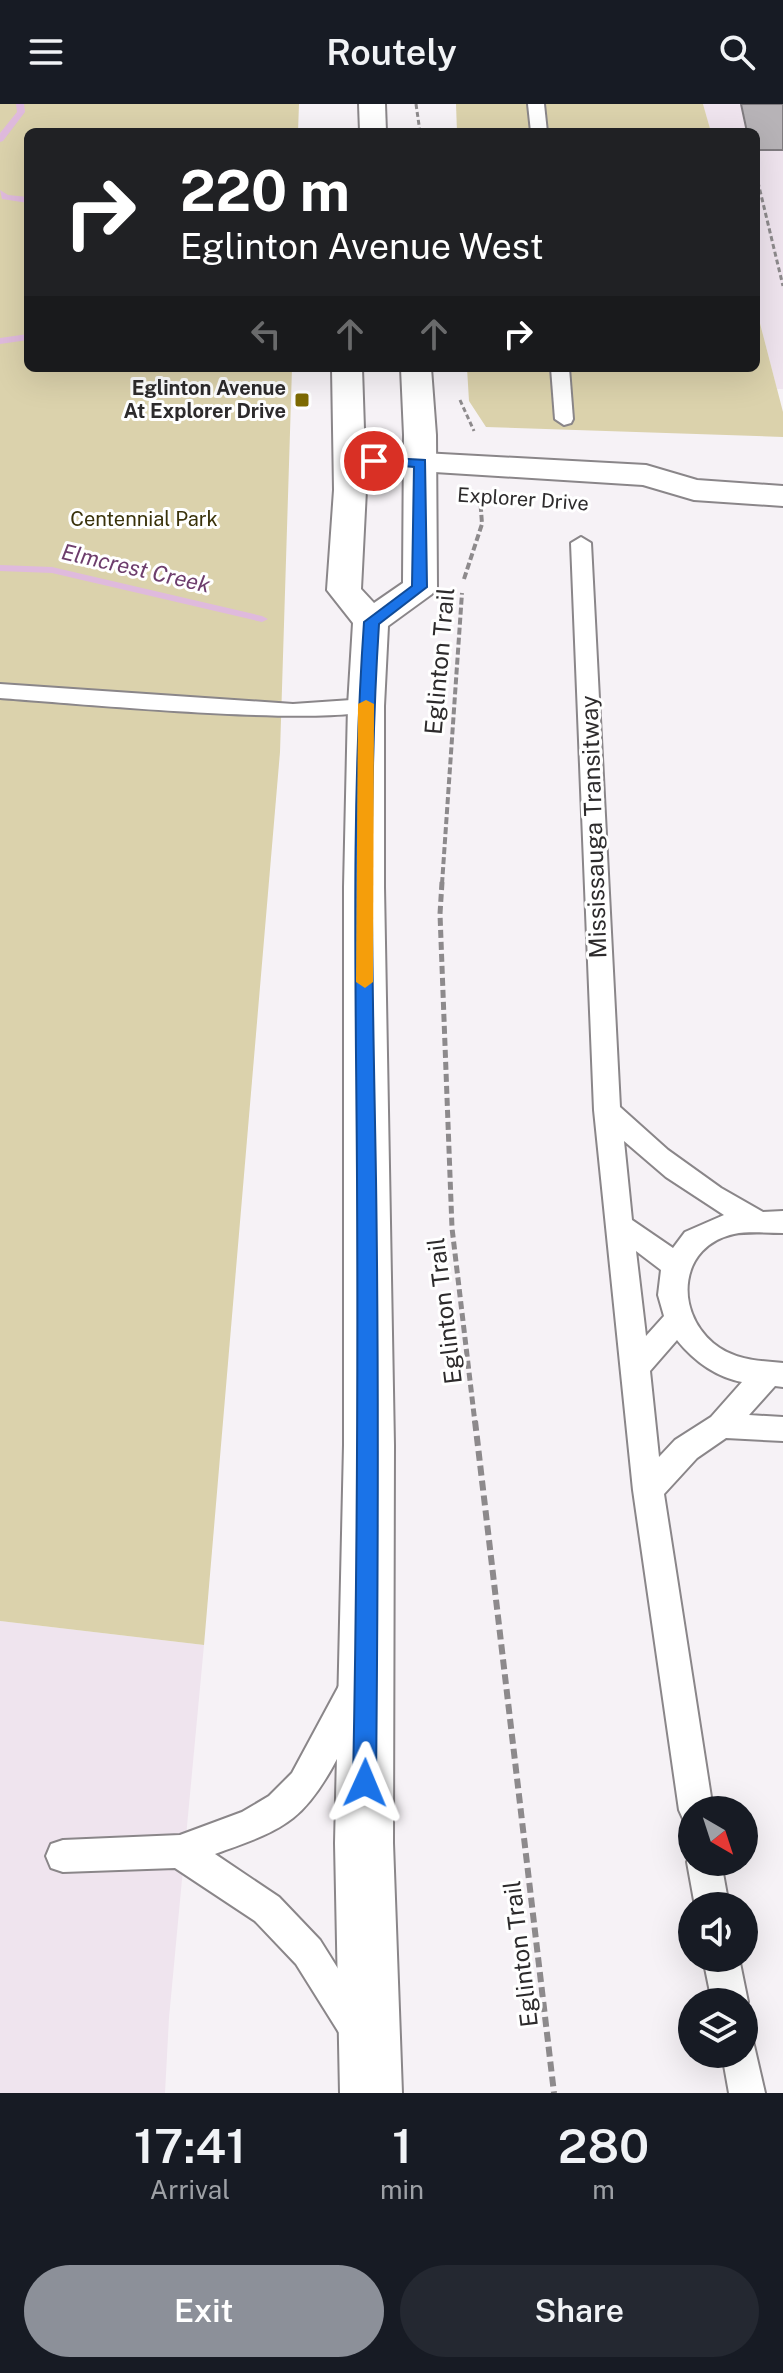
<!DOCTYPE html>
<style>
body{margin:0;font-family:"Public Sans",sans-serif;background:#242831;color:#f1f3f6;height:100vh;display:flex;flex-direction:column;font-size:30px;white-space:nowrap}
*{box-sizing:border-box;margin:0}
p{font-size:26px;color:#9ea1a6}
.icon{flex:none;width:44px;height:44px;fill:none;stroke:currentColor;stroke-width:2;stroke-linecap:round;stroke-linejoin:round}
.map{position:relative;height:1989px;overflow:hidden}
.panel{display:flex;flex-direction:column;background:#171b24;flex:1}
.panel>*{flex:none}
.guide{position:absolute;left:24px;top:24px;width:736px;height:244px;border-radius:12px;box-shadow:0 8px 32px #0002;background:#202124;color:#fff;overflow:hidden}
.needle{width:52px;rotate:141deg}
.controls{position:absolute;left:678px;top:1692px;display:grid;gap:16px}
.controls a{display:grid;place-items:center;width:80px;height:80px;border-radius:50%;background:#171b24;box-shadow:0 8px 32px #0002;font-size:40px}
.pin{position:absolute;display:grid;place-items:center;width:68px;height:68px;color:#fff;margin:-34px;border:4px solid #fff;border-radius:50%;box-shadow:0 2px 8px #0007}
.me{position:absolute;width:88px;margin:-44px;rotate:1deg;stroke-linejoin:round;filter:drop-shadow(0 0 6px #0008)}
.turn{display:flex;align-items:center;gap:28px;height:168px;padding:0 24px;font-size:36px}
.turn .icon{width:104px;height:104px;stroke-width:2.5}
.turn b{display:block;font-size:56px;line-height:68px}
.lanes{display:flex;align-items:center;height:76px;padding:0 24px;background:#0003;justify-content:center;gap:40px;direction:ltr}
.lanes .off{opacity:.35}
.eta{display:flex;justify-content:space-evenly;align-items:center;height:136px;text-align:center}
.eta b{font-size:48px;font-weight:600;line-height:56px}
.button{display:flex;gap:16px;margin-top:auto;padding:16px 24px}
.button a{flex:1;height:92px;border-radius:48px;background:#8c9099;color:#fff;font-size:32px;font-weight:600;line-height:92px;text-align:center}
.button a+a{background:#242831;color:#f1f3f6}
header{display:flex;justify-content:space-between;align-items:center;height:104px;padding:0 24px;background:#171b24;font-size:36px;font-weight:600}
.map>svg:first-child{display:block}
</style>
<header><svg class="icon" aria-label="menu" viewBox="0 0 24 24"><path d="M4 6h16M4 12h16M4 18h16"/></svg>Routely<svg class="icon" aria-label="search" viewBox="0 0 24 24"><circle cx="10" cy="10" r="6"/><path d="M15 15l6 6"/></svg></header>
<div class="map">
<svg width="783" height="1989" viewBox="0 0 783 1989">
<rect width="100%" height="100%" fill="#f6f2f6"/>
<g fill="#efe4ee">
<path d="M703 0H783V285H777L756 204V28H711Z"/>
<path d="M0 1517 204 1541 169 1914 165 1989H0Z"/>
</g>
<g fill="#dbd2ac">
<path d="M0 0H299L298 28H28V264H292L280 648 204 1541 0 1517Z"/>
<path d="M456 0H703L711 28H457Z"/>
<path d="M756 204 783 308V333L486 323 469 297 467 264H756Z"/>
</g>
<g fill="none" stroke-linecap="round" stroke-linejoin="round">
<g fill="#dfbadd" fill-rule="evenodd">
<path d="M16 0H24L25 8 3 37 0 38V29L17 8Z"/>
<path d="M0 86 8 91 28 93V99L2 95Z"/>
<path d="M28 230V236L0 240V234Z"/>
<path d="M0 461 52 463 262 512 268 515 262 518 52 469 0 467Z"/>
</g>
</g>
<path fill="#b7b3b7" stroke="#7f7b7f" stroke-width="2" d="M741 0H783V46H756V28H747Z"/>
<g fill="none" stroke-linecap="round" stroke-linejoin="round">
<g stroke="#8a8689" stroke-width="4">
<g id="lane">
<path d="M528 0H544L547 28H531Z"/>
<path d="M551 264H569L573 315 571 319 564 321 555 315Z"/>
<path d="M581 433 591 439 620 1003 668 1046 721 1084 763 1108 783 1107V1129C767 1129 749 1127 734 1130 679 1142 674 1206 713 1239 733 1256 759 1257 783 1259V1283L775 1282 749 1311 783 1313V1337L726 1334 697 1354 664 1390 713 1706H692V1720L684 1717 679 1706 633 1386 594 1006 571 439ZM624 1037 666 1073 724 1111 685 1128 673 1144 632 1116ZM636 1147 661 1166 658 1191 664 1212 646 1232ZM677 1236C694 1257 716 1273 742 1278L711 1313 675 1336 659 1353 650 1267Z"/>
<path d="M0 580 293 600 366 595 377 602C358 627 48 597 0 594Z"/>
<path d="M352 1573 363 1578 368 1588C351 1627 326 1688 293 1714 270 1732 241 1740 215 1750L279 1793 320 1836 374 1922 369 1935 356 1940 343 1935 296 1860 255 1817 175 1764 63 1768 51 1764 46 1752 51 1740 63 1736 180 1731 242 1708 269 1692 292 1669 341 1578Z"/>
<path d="M692 1746V1758H721L729 1802H695L687 1758Z"/>
<path d="M703 1854H739L748 1898 744 1907V1898H712Z"/>
<path d="M744 1933 753 1937 765 1989H729L722 1950H744Z"/>
</g>
</g>
<g stroke="#8a8689" stroke-width="4">
<path id="street" d="M350 345 646 361 697 376 783 382V402L694 396 643 381 339 362 334 355 339 348Z"/>
</g>
<g stroke="#8a8689" stroke-width="4">
<g id="primary">
<path d="M359 0H385L386 28H360Z"/>
<path d="M332 264H362L366 386 361 485 374 499 403 479 404 331 401 264H431L436 331 437 483 432 490 388 522 384 602V783L394 1341 393 1739 402 1989H340L335 1739 344 1341V783L348 602 353 519 327 486 334 386Z"/>
</g>
</g>
<g stroke="#8d8a8c" stroke-width="3" stroke-dasharray="5 3" stroke-linecap="butt">
<path d="M416 0 420 28"/>
<path d="M756 70 783 182"/>
<path d="M460 296 474 327"/>
</g>
<g stroke="#8d8a8c" stroke-width="4" stroke-dasharray="7 3" stroke-linecap="butt">
<path d="M464 475 482 420 480 392"/>
<path d="M442 780 462 489"/>
</g>
<path stroke="#8d8a8c" stroke-width="5" stroke-dasharray="8 4" stroke-linecap="butt" d="M442 778 440 810 452 1124 475 1319"/>
<path stroke="#8d8a8c" stroke-width="6" stroke-dasharray="10 5" stroke-linecap="butt" d="M475 1317 554 1989"/>
<use href="#lane" fill="#fff" fill-rule="evenodd"/>
<use href="#street" fill="#fff" fill-rule="evenodd"/>
<use href="#primary" fill="#fff" fill-rule="evenodd"/>
</g>
<path fill="#1a73e8" stroke="#114b97" stroke-width="2" d="M374 353 425 356 427 483 379 520C367 705 373 890 376 1075 379 1276 378 1477 376 1679L373 1687 365 1690 357 1687 353 1679C357 1477 358 1276 357 1074 356 889 351 703 364 518L412 482 414 363 369 359 367 357Z"/>
<path fill="#f59e0b" d="M366 596 374 600 373 878 365 884 356 878 358 600Z"/>
<rect fill="#7e6b03" stroke="#fff" stroke-width="3" x="294" y="288" width="16" height="16" rx="4"/>
<g text-anchor="middle" dominant-baseline="central" stroke-width="6" stroke-linejoin="round" paint-order="stroke">
<g font-size="20" font-weight="bold" fill="#2d2b2c" stroke="#fff" text-anchor="end">
<text x="286" y="284">Eglinton Avenue<tspan x="286" dy="23">At Explorer Drive</tspan></text>
</g>
<g font-size="20" fill="#2d2b2c" stroke="#fff">
<text transform="translate(523 395) rotate(4)">Explorer Drive</text>
</g>
<g font-size="20" fill="#3a320a" stroke="#fff">
<text x="144" y="415">Centennial Park</text>
</g>
<g font-size="22" font-style="italic" fill="#6d3d6c" stroke="#fff">
<text transform="translate(136 464) rotate(13)">Elmcrest Creek</text>
</g>
<g font-size="24" fill="#2d2b2c" stroke="#fff">
<text transform="translate(439 557) rotate(-85)">Eglinton Trail</text>
<text transform="translate(593 723) rotate(-92)">Mississauga Transitway</text>
<text transform="translate(444 1207) rotate(-97)">Eglinton Trail</text>
<text transform="translate(520 1850) rotate(-97)">Eglinton Trail</text>
</g>
</g>
</svg>
<div class="controls">
<a><svg class="needle" viewBox="-14 -14 28 28"><path d="M0-13l5 13h-10z" fill="#e53935"/><path d="M0 13l5-13h-10z" fill="#9ea1a6"/></svg></a>
<a><svg class="icon" aria-label="sound" viewBox="0 0 24 24"><path d="M4 9h4l5-4v14l-5-4H4zM17 9q2 3 0 6"/></svg></a>
<a><svg class="icon" aria-label="layers" viewBox="0 0 24 24"><path d="M12 4l9 5-9 5-9-5zM3 14l9 5 9-5"/></svg></a>
</div>
<div class="pin" style="left:374px;top:357px;background:#d93025"><svg class="icon" aria-label="arrive" viewBox="0 0 24 24"><path d="M6 21V4h12l-3 4 3 4H6"/></svg></div>
<svg class="me" style="left:365px;top:1679px" viewBox="-20 -20 40 40"><path d="M0-17L14 15 0 8-14 15z" fill="#1a73e8" stroke="#fff" stroke-width="4"/></svg>
<div class="guide">
<div class="turn"><svg class="icon" aria-label="right" viewBox="0 0 24 24"><path d="M7 20v-9h11M14 6l5 5-5 5"/></svg><div><b>220 m</b>Eglinton Avenue West</div></div>
<div class="lanes"><svg class="icon off" aria-label="left" viewBox="0 0 24 24"><path d="M17 20v-9H6M10 6l-5 5 5 5"/></svg><svg class="icon off" aria-label="ahead" viewBox="0 0 24 24"><path d="M12 20V5M6 11l6-6 6 6"/></svg><svg class="icon off" aria-label="ahead" viewBox="0 0 24 24"><path d="M12 20V5M6 11l6-6 6 6"/></svg><svg class="icon" aria-label="right" viewBox="0 0 24 24"><path d="M7 20v-9h11M14 6l5 5-5 5"/></svg></div>
</div>
</div>
<section class="panel">
<div class="eta">
<div><b>17:41</b><p>Arrival</p></div>
<div><b>1</b><p>min</p></div>
<div><b>280</b><p>m</p></div>
</div>
<div class="button"><a>Exit</a><a>Share</a></div>
</section>
